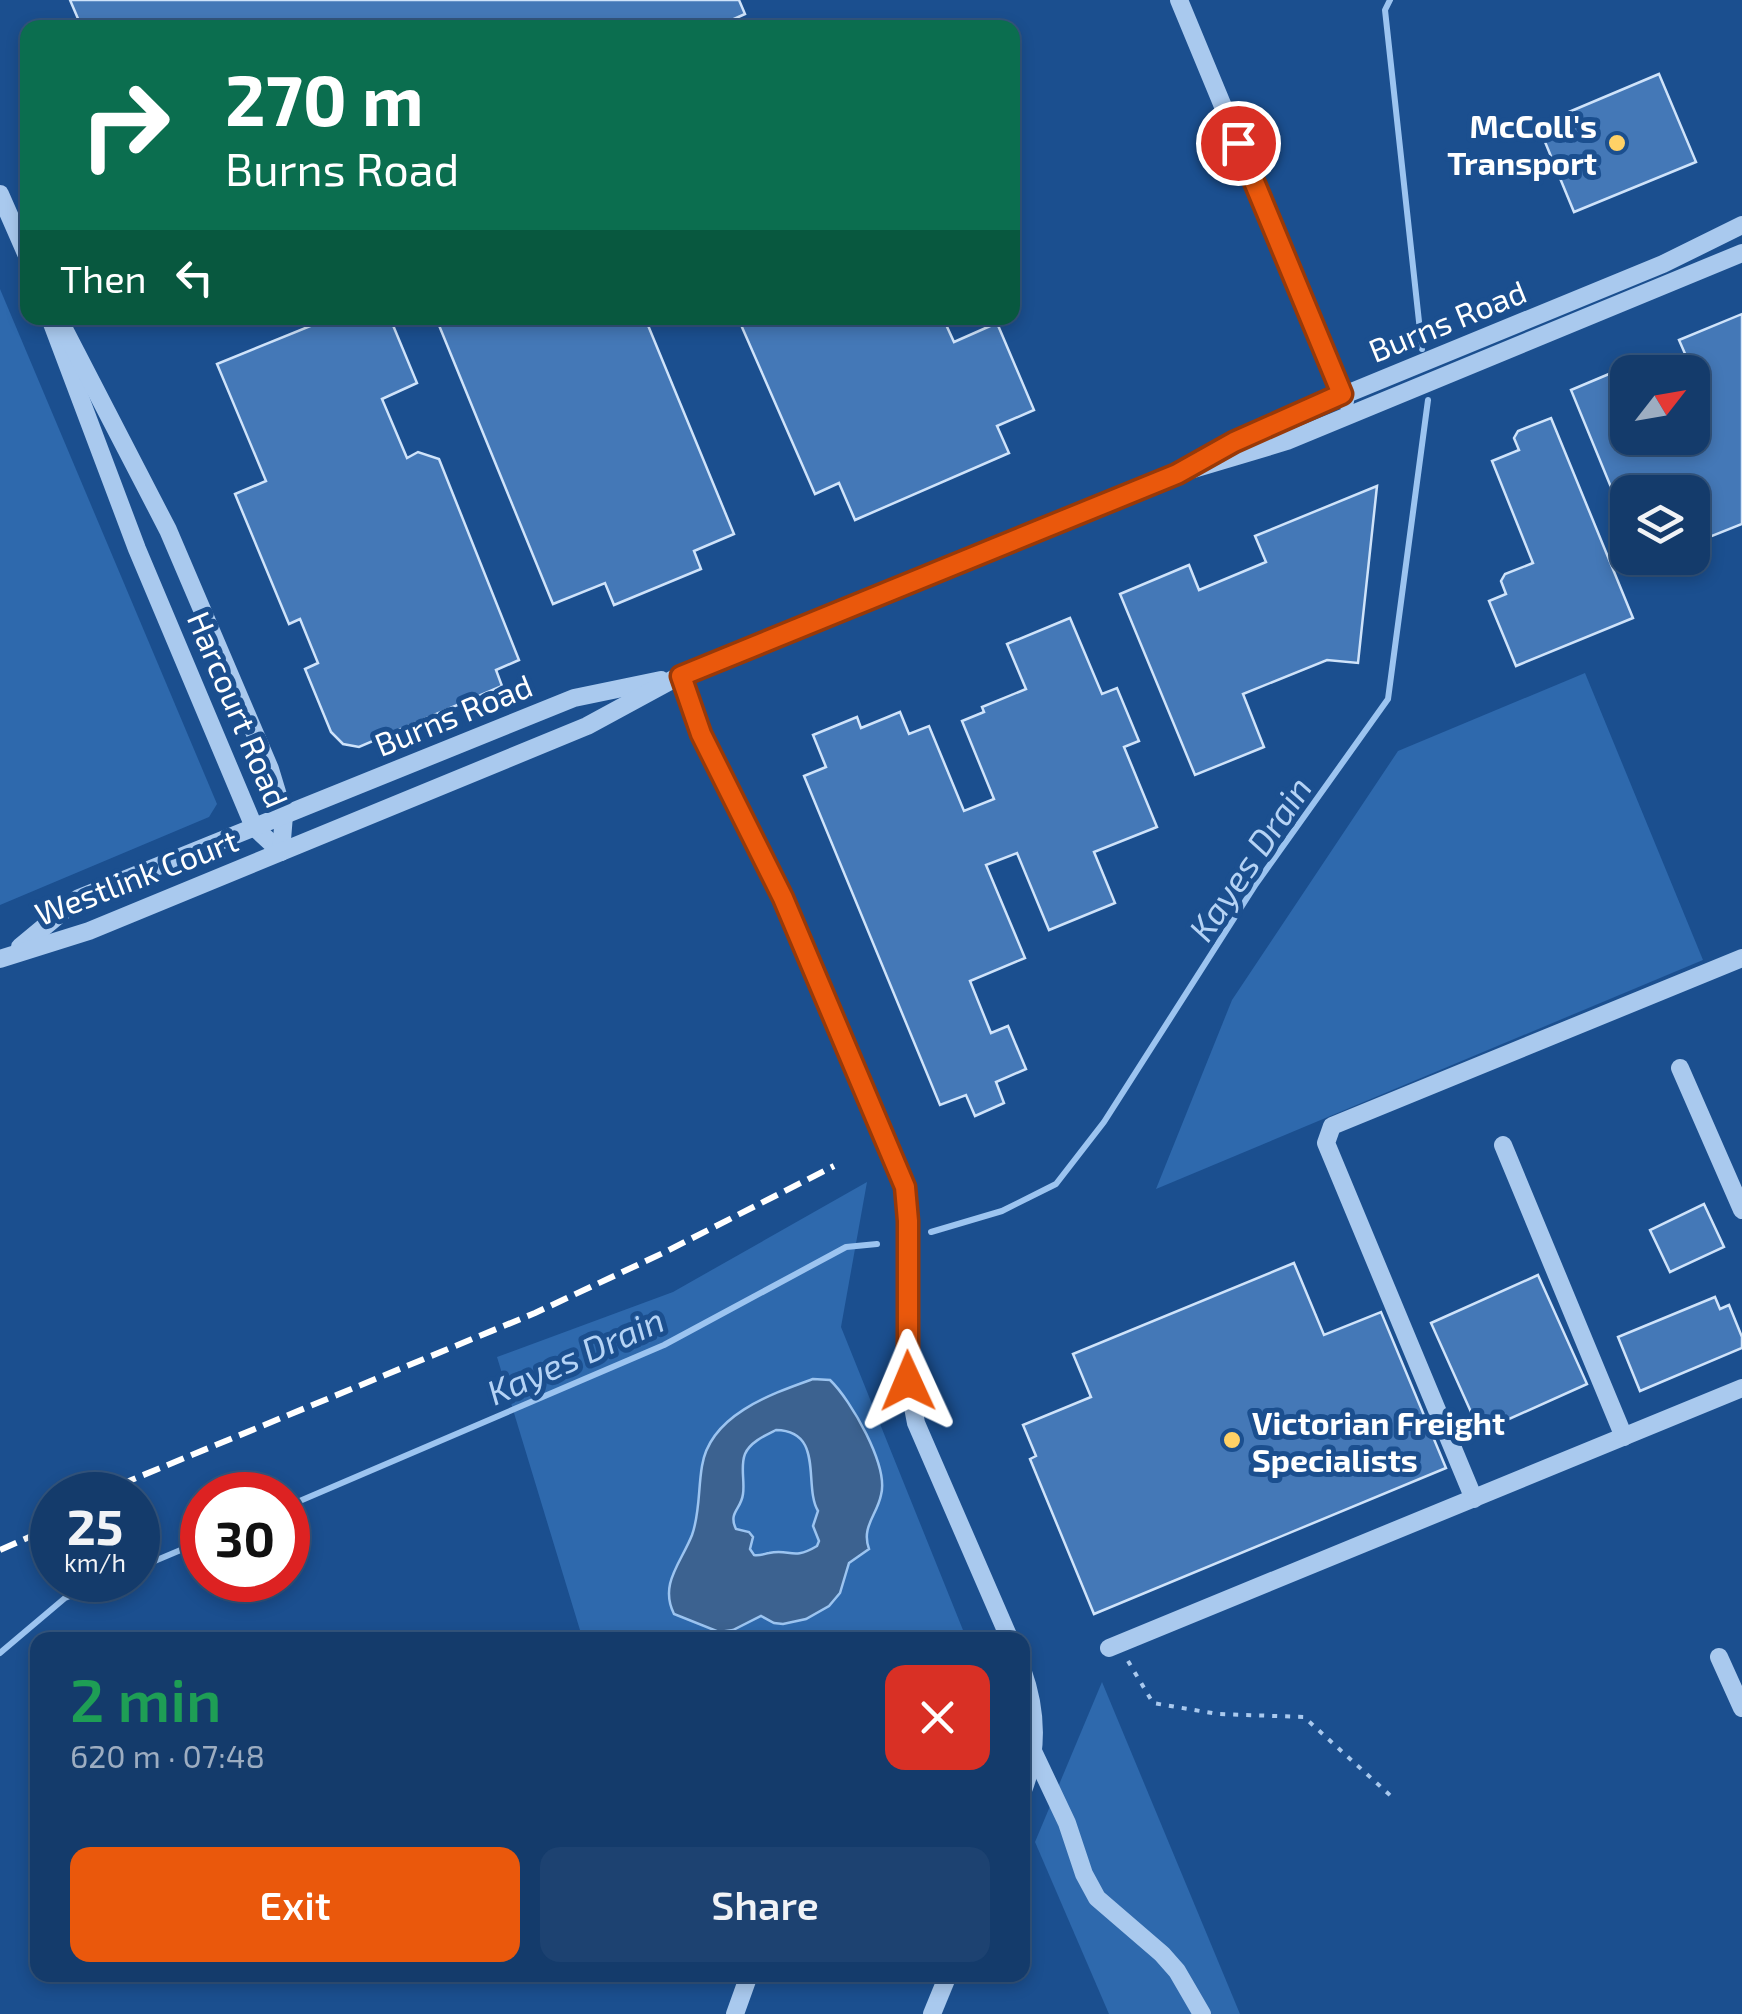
<!DOCTYPE html>
<meta charset="utf-8">
<style>
body{margin:0;font-family:"Exo 2",sans-serif;background:#1d4271;color:#f1f3f6;height:100vh;display:flex;flex-direction:column;font-size:38px;white-space:nowrap}
*{box-sizing:border-box;margin:0}
p{font-size:32px;color:#9dadc1}
.icon{flex:none;width:55px;height:55px;fill:none;stroke:currentColor;stroke-width:2;stroke-linecap:round;stroke-linejoin:round}
.map{position:relative;flex:1;overflow:hidden}
.drawer{position:absolute;left:30px;top:1632px;width:1000px;height:350px;display:flex;flex-direction:column;background:#143b6b;border-radius:20px;box-shadow:0 5px 15px #0003,0 0 0 2px #33557e}
.drawer>*{flex:none}
.hud{position:absolute;left:20px;top:20px;width:1000px;height:305px;border-radius:20px;box-shadow:0 5px 15px #0003,0 0 0 2px #33557e;background:#0b6e4f;color:#fff;overflow:hidden}
.needle{width:65px;rotate:59deg}
.controls{position:absolute;left:1610px;top:355px;display:grid;gap:20px}
.controls a{display:grid;place-items:center;width:100px;height:100px;border-radius:20px;background:#143b6b;box-shadow:0 5px 15px #0003,0 0 0 2px #33557e;font-size:50px}
.speed{position:absolute;left:30px;top:1472px;display:flex;gap:20px;font-size:50px;font-weight:700;text-align:center}
.speed>*{display:grid;place-content:center;width:130px;height:130px;border-radius:50%;background:#143b6b;box-shadow:0 5px 15px #0003,0 0 0 2px #33557e;line-height:1}
.speed small{font-size:25px;font-weight:400}
.speed .limit{border:15px solid #d22;background:#fff;color:#111}
.pin{position:absolute;display:grid;place-items:center;width:85px;height:85px;color:#fff;margin:-42px;border:5px solid #fff;border-radius:50%;box-shadow:0 2px 10px #0007}
.me{position:absolute;width:110px;margin:-55px;rotate:359deg;stroke-linejoin:round;filter:drop-shadow(0 0 8px #0008)}
.turn{display:flex;align-items:center;gap:35px;height:210px;padding:0 40px;font-size:45px}
.turn .icon{width:130px;height:130px;stroke-width:2.5}
.turn b{display:block;font-size:70px;line-height:85px}
.then{display:flex;align-items:center;height:95px;padding:0 40px;background:#0003;gap:20px;font-size:38px}
.round{display:grid;place-items:center;flex:none;width:105px;height:105px;border-radius:20px;background:#1d4271}
.overview{display:flex;align-items:center;justify-content:space-between;height:170px;padding:0 40px}
h1{font-size:60px;font-weight:600;line-height:75px;color:#1e9e55}
.button{display:flex;gap:20px;margin-top:auto;padding:20px 40px}
.button a{flex:1;height:115px;border-radius:20px;background:#ea580c;color:#fff;font-size:40px;font-weight:600;line-height:115px;text-align:center}
.button a+a{background:#1d4271;color:#f1f3f6}
.map>svg:first-child{display:block}
</style>
<div class="map">
<svg width="1742" height="2014" viewBox="0 0 1742 2014">
<rect width="100%" height="100%" fill="#1b4f8f"/>
<g fill="#2e69ad">
<path d="M0 289 217 804 209 817 0 905Z"/>
<path d="M1585 673 1703 960 1156 1189 1232 1000 1398 751Z"/>
<path d="M867 1182 841 1327 967 1640H583L497 1357 673 1292Z"/>
<path d="M1102 1682 1240 2014H1109L1035 1842Z"/>
</g>
<path fill="#3c6290" stroke="#9cc4f0" stroke-width="2.5" fill-rule="evenodd" d="M813 1379 830 1380C851 1400 889 1466 881 1495 877 1515 861 1527 869 1549L849 1563 840 1593 829 1606 806 1619 783 1624 774 1623 761 1616 733 1630 719 1632 674 1614C659 1584 681 1563 692 1535 700 1513 698 1489 702 1466 710 1415 771 1394 813 1379ZM776 1430C825 1431 803 1486 818 1511L813 1526 819 1541 817 1546C792 1561 790 1548 769 1553 764 1554 759 1556 754 1555L750 1549 753 1537 749 1532 736 1529C728 1512 741 1510 743 1494 745 1481 740 1466 745 1454 750 1442 766 1435 776 1430Z"/>
<g fill="none" stroke-linecap="round" stroke-linejoin="round">
<g stroke="#9cc4f0" stroke-width="6">
<path d="M1390 0 1385 10 1422 349"/>
<path d="M931 1232 1002 1211 1056 1184 1104 1122 1256 884 1388 699 1428 400"/>
<path d="M288 1506 664 1345 846 1247 877 1244"/>
<path d="M138 1568 202 1541"/>
<path d="M0 1653 65 1598 108 1580"/>
</g>
</g>
<g fill="#4478b7" stroke="#cfe3fa" stroke-width="2.5">
<path d="M70 0H739L745 14 714 28H82Z"/>
<path d="M1659 74 1696 162 1574 212 1538 125Z"/>
<path d="M1742 314V524L1692 544V492H1628L1627 526 1571 390 1609 374 1620 402 1628 399V438H1692L1693 372 1679 340Z"/>
<path d="M330 318H390L417 383 382 399 407 458 418 452 439 459 519 660 496 670 502 686 359 747 343 744 331 732 305 669 318 663 300 619 289 624 235 494 266 481 217 364Z"/>
<path d="M436 318H645L734 534 694 551 701 569 614 605 605 583 553 604Z"/>
<path d="M738 318H943L954 342 997 323 1034 410 997 426 1009 453 855 520 839 483 815 494Z"/>
<path d="M1551 418 1633 618 1516 666 1489 601 1506 594 1501 581 1505 574 1533 563 1492 461 1519 450 1514 438 1518 431Z"/>
<path d="M1377 486 1358 663 1327 660 1243 694 1264 747 1195 775 1120 594 1189 565 1199 590 1266 562 1255 536Z"/>
<path d="M1070 618 1102 694 1117 688 1139 741 1124 747 1157 827 1094 852 1115 903 1049 930 1017 853 986 865 1025 958 970 981 991 1033 1008 1026 1026 1069 996 1082 1004 1103 975 1116 966 1095 940 1105 804 776 826 767 813 735 857 717 861 728 900 712 909 734 929 726 964 811 994 799 962 721 984 712 982 707 1026 689 1007 644Z"/>
<path d="M1704 1204 1724 1247 1670 1272 1650 1230Z"/>
<path d="M1294 1263 1324 1335 1381 1312 1446 1468 1094 1614 1030 1459 1036 1456 1023 1425 1091 1397 1073 1354Z"/>
<path d="M1538 1275 1587 1384 1480 1432 1431 1323Z"/>
<path d="M1715 1297 1720 1309 1729 1305 1742 1337V1348L1640 1391 1618 1337Z"/>
</g>
<g fill="none" stroke-linecap="round" stroke-linejoin="round">
<path stroke="#a9c9ee" stroke-width="4" stroke-dasharray="5 8" stroke-linecap="butt" d="M1128 1661 1153 1703 1218 1714 1304 1717 1392 1797"/>
<g stroke="#a9c9ee" stroke-width="18">
<path d="M1179 0 1345 401"/>
<path d="M0 194 28 258"/>
<path d="M50 318 137 549 254 827 281 852"/>
<path d="M65 331 168 530 270 769 284 815 281 852"/>
<path d="M1199 462 1276 423 1663 264 1742 225"/>
<path d="M681 675 701 734 760 848 899 1170 909 1221 908 1381 916 1423 1010 1640"/>
<path d="M20 947 79 898 574 698 661 680"/>
<path d="M0 959 89 931 587 726 681 675 1177 474 1287 441 1742 253"/>
<path d="M1680 1068 1742 1210"/>
<path d="M1503 1145 1624 1437"/>
<path d="M1474 1499 1326 1143 1332 1126 1742 958"/>
<path d="M1109 1648 1742 1388"/>
<path d="M1719 1657 1742 1708"/>
<path d="M1022 1669C1037 1710 1039 1751 1022 1793"/>
<path d="M1033 1751 1067 1823 1084 1874 1097 1898 1162 1954 1177 1971 1202 2014"/>
<path d="M735 2014 749 1975"/>
<path d="M932 2014 948 1975"/>
</g>
<g stroke="#fff" stroke-width="6" stroke-dasharray="18 8" stroke-linecap="butt">
<path d="M95 1495 535 1313 663 1253 834 1166"/>
<path d="M0 1550 52 1527"/>
</g>
</g>
<g fill="none" stroke-linecap="round" stroke-linejoin="round">
<g stroke="#983908" stroke-width="25">
<path id="route" d="M908 1381V1221L905 1187 783 898 701 734 681 676 1177 474 1234 442 1342 394 1238 143"/>
</g>
<use href="#route" stroke="#ea580c" stroke-width="18"/>
</g>
<g fill="#ffd166" stroke="#1b4f8f" stroke-width="4">
<circle cx="1617" cy="143" r="10"/>
<circle cx="1232" cy="1440" r="10"/>
</g>
<g text-anchor="middle" dominant-baseline="central" stroke-width="10" stroke-linejoin="round" paint-order="stroke">
<g font-size="32" font-weight="bold" fill="#fff" stroke="#1b4f8f" text-anchor="end">
<text x="1597" y="125">McColl's<tspan x="1597" dy="37">Transport</tspan></text>
<text x="1252" y="1422" text-anchor="start">Victorian Freight<tspan x="1252" dy="37">Specialists</tspan></text>
</g>
<g font-size="32" fill="#fff" stroke="#1b4f8f">
<text transform="translate(1447 320) rotate(-22)">Burns Road</text>
<text transform="translate(239 709) rotate(67)">Harcourt Road</text>
<text transform="translate(453 714) rotate(-22)">Burns Road</text>
<text transform="translate(136 876) rotate(-21)">Westlink Court</text>
</g>
<g font-size="35" font-style="italic" fill="#b5d3f5" stroke="#1b4f8f">
<text transform="translate(1249 858) rotate(-56)">Kayes Drain</text>
<text transform="translate(575 1355) rotate(-24)">Kayes Drain</text>
</g>
</g>
</svg>
<div class="controls">
<a><svg class="needle" viewBox="-14 -14 28 28"><path d="M0-13l5 13h-10z" fill="#e53935"/><path d="M0 13l5-13h-10z" fill="#9dadc1"/></svg></a>
<a><svg class="icon" aria-label="layers" viewBox="0 0 24 24"><path d="M12 4l9 5-9 5-9-5zM3 14l9 5 9-5"/></svg></a>
</div>
<div class="speed"><div>25<small>km/h</small></div><div class="limit">30</div></div>
<div class="pin" style="left:1238px;top:143px;background:#d93025"><svg class="icon" aria-label="arrive" viewBox="0 0 24 24"><path d="M6 21V4h12l-3 4 3 4H6"/></svg></div>
<svg class="me" style="left:908px;top:1381px" viewBox="-20 -20 40 40"><path d="M0-17L14 15 0 8-14 15z" fill="#ea580c" stroke="#fff" stroke-width="4"/></svg>
<div class="hud">
<div class="turn"><svg class="icon" aria-label="right" viewBox="0 0 24 24"><path d="M7 20v-9h11M14 6l5 5-5 5"/></svg><div><b>270 m</b>Burns Road</div></div>
<div class="then">Then<svg class="icon" aria-label="left" viewBox="0 0 24 24"><path d="M17 20v-9H6M10 6l-5 5 5 5"/></svg></div>
</div>
<section class="drawer">
<div class="overview"><div><h1>2 min</h1><p>620 m · 07:48</p></div><a class="round" style="background:#d93025;color:#fff"><svg class="icon" aria-label="close" viewBox="0 0 24 24"><path d="M6 6l12 12M18 6L6 18"/></svg></a></div>
<div class="button"><a>Exit</a><a>Share</a></div>
</section>
</div>
